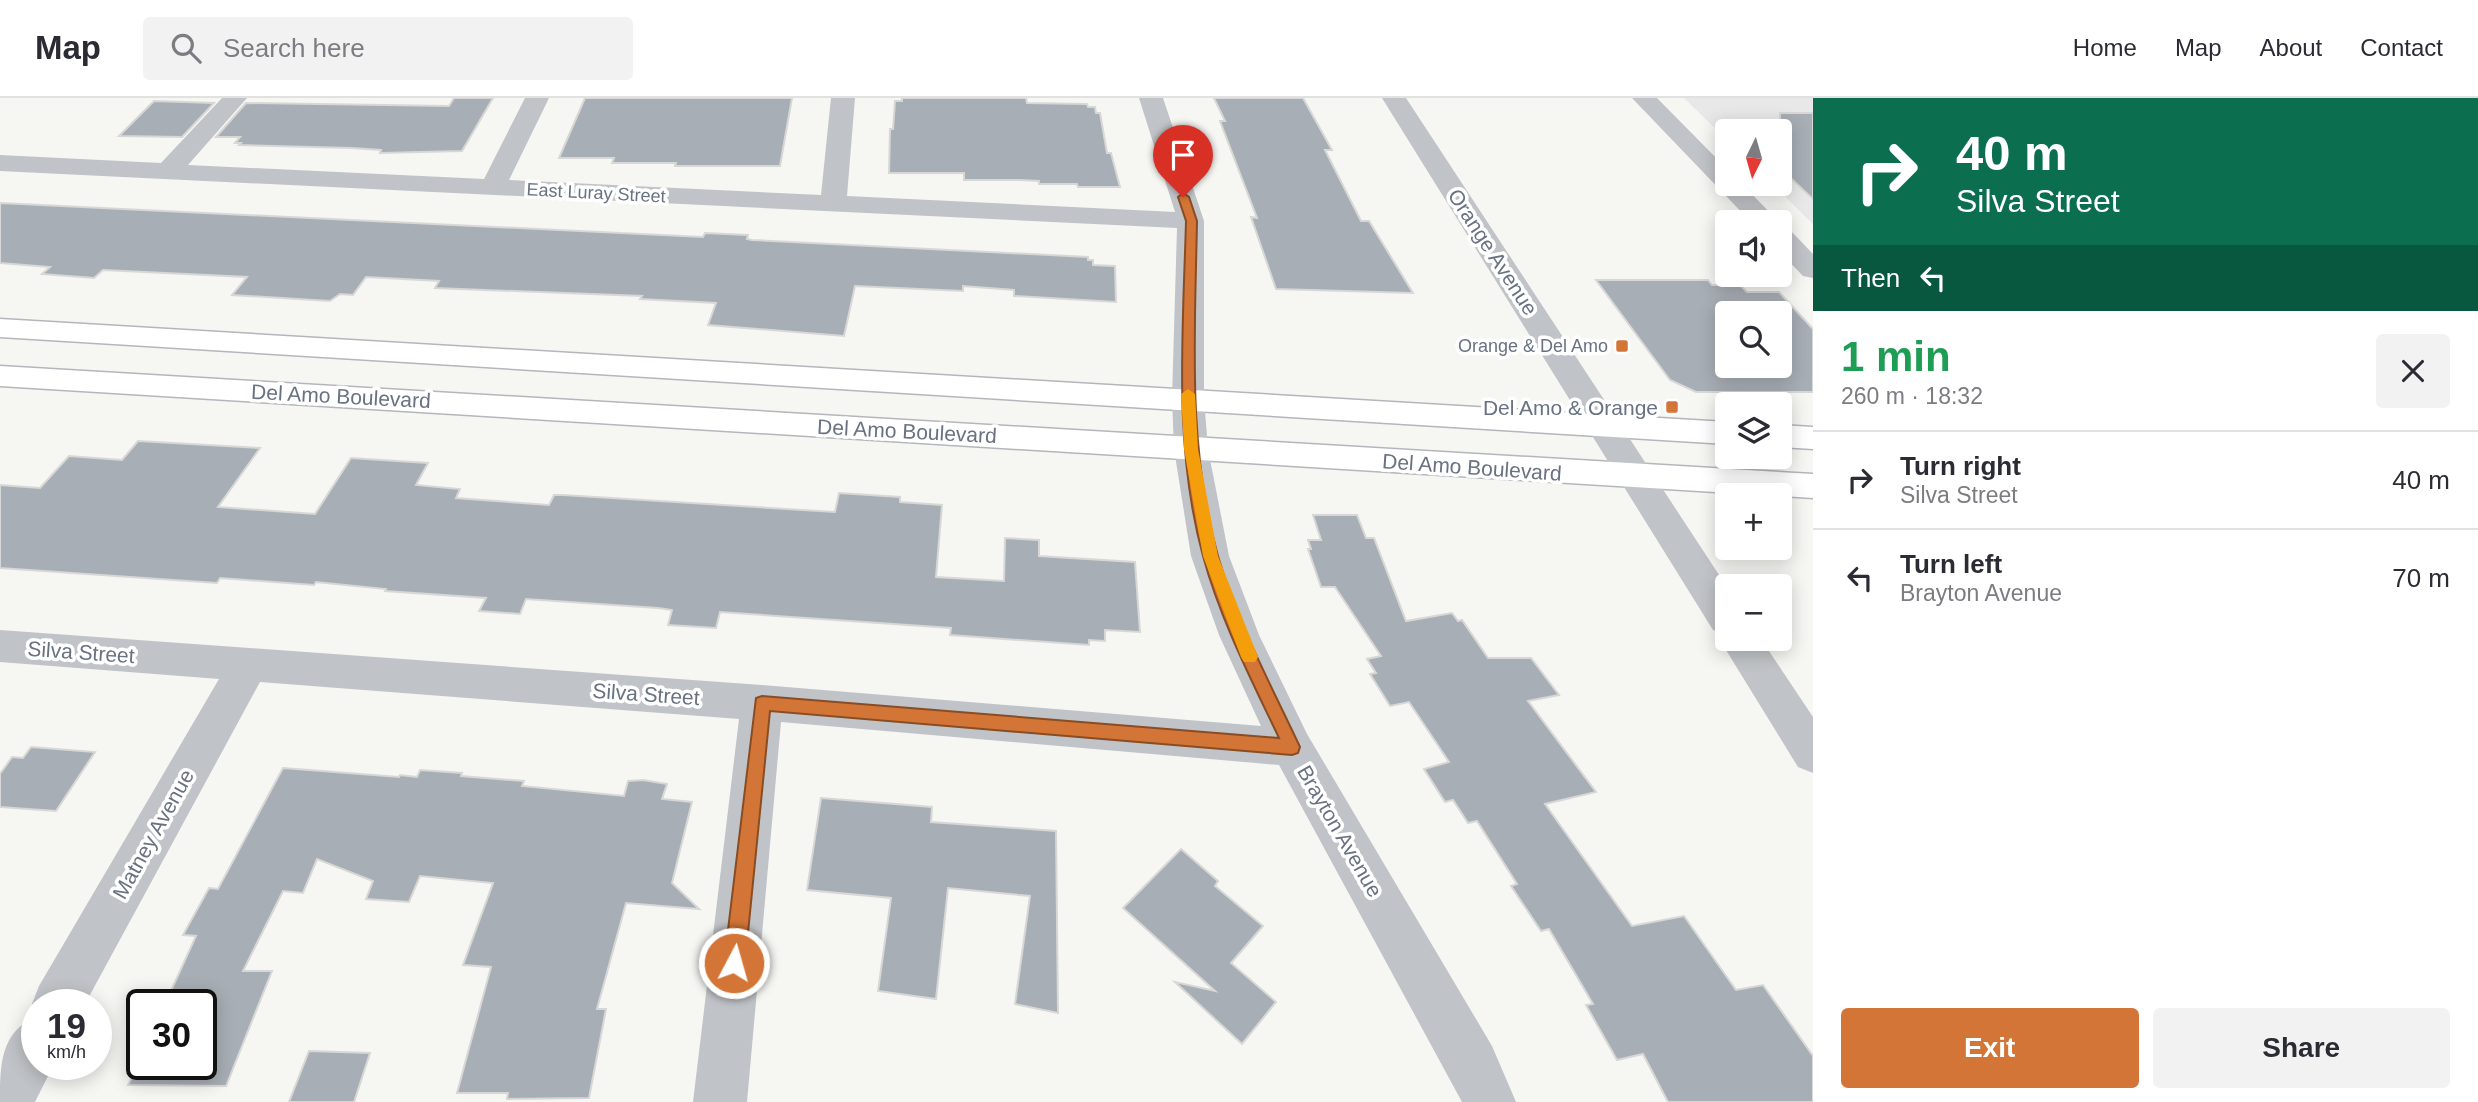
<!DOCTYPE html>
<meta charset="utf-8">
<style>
body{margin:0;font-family:Helvetica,sans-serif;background:#f2f2f3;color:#2b2b33;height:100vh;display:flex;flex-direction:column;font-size:26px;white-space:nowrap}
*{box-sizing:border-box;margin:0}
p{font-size:23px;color:#7c7c81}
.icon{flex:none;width:38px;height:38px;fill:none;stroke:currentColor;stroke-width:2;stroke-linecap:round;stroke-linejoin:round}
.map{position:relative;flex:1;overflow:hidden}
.side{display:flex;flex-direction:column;background:#fff;width:665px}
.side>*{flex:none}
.top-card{background:#0b6e4f;color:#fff;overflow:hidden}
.needle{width:46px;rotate:185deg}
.tools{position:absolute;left:1715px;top:21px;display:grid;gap:14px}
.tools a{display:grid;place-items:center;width:77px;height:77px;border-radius:7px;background:#fff;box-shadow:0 4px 18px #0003;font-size:35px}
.speed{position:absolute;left:21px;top:891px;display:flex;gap:14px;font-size:35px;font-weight:700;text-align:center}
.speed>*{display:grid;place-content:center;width:91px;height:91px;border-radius:50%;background:#fff;box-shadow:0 4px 18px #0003;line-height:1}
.speed small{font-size:18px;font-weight:400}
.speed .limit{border:4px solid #111;border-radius:10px;background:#fff;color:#111}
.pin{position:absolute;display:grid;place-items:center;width:60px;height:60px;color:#fff;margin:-72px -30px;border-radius:50% 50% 50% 0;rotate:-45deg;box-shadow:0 0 7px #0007}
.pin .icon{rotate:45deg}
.me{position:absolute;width:77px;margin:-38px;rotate:6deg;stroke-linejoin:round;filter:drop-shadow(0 0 5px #0008)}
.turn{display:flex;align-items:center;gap:24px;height:147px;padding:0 28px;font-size:32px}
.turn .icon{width:91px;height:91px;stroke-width:2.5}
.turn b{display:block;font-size:49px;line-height:60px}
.then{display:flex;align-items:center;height:66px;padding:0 28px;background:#0003;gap:14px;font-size:26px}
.round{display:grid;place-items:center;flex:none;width:74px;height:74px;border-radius:7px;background:#f2f2f3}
.headline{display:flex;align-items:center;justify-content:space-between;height:119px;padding:0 28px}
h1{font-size:42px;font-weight:600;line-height:52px;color:#1e9e55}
.button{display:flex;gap:14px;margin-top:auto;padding:14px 28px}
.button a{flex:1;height:80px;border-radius:7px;background:#d37536;color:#fff;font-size:28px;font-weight:600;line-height:80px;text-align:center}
.button a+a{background:#f2f2f3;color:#2b2b33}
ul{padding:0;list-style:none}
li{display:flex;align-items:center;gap:21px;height:98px;padding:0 28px;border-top:2px solid #e1e1e2}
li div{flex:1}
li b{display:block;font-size:26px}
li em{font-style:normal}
header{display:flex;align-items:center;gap:42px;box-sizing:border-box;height:98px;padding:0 35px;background:#fff;border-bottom:2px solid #e1e1e2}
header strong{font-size:33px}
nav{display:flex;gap:38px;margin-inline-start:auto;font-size:24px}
.search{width:490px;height:63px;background:#f2f2f3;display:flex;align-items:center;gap:18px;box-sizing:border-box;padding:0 24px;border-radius:7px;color:#7c7c81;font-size:26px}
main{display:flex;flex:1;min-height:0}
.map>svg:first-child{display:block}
</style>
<header>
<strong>Map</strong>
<div class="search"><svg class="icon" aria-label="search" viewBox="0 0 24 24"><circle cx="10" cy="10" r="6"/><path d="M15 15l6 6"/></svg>Search here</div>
<nav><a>Home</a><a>Map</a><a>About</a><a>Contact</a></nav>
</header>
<main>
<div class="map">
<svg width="1813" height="1004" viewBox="0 0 1813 1004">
<rect width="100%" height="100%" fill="#f6f6f3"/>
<path fill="#e7e8e7" d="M1684 0H1813V126L1772 86H1780V33H1727V42Z"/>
<g fill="#a8aeb5" stroke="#d7d8d6" stroke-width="2" fill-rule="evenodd">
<path d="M454 0H493L462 53 380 55 381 52 352 50 239 47 241 45H235L240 39H216L246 5 449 8Z"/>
<path d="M585 0H792L780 68H675L676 65H612L614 60H559Z"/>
<path d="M902 0H1026L1027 5 1087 6 1088 9H1095L1096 15H1100L1107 55H1111L1120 89H1078L1077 86H1039V83L1021 82H964V75H889L890 31H893L895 3H902Z"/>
<path d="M1214 0H1303L1332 52H1325L1361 123H1369L1413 195 1276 191 1251 119 1257 120 1220 23H1225Z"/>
<path d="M154 3 214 5 182 39 119 38Z"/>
<path d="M1780 15H1813V101L1780 70Z"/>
<path d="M0 105 703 139 705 135 748 137 747 141 752 142 1088 159V162H1093V167L1115 168 1116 204 1014 198V192L963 188V193L855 188 844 238 708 227 716 205 640 201 642 198 435 190 439 183 366 179 353 197 340 196 330 203 232 197 247 179 103 172 94 180 42 176 50 169 0 165Z"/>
<path d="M1596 182H1708L1712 187H1740L1747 194H1779L1813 231V294H1696L1670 282ZM1727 215H1780V268H1727Z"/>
<path d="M138 343 260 350 218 409 315 416 351 360 428 365 416 387 460 391 456 400 549 407 554 397H563L835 414 839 395 900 399V404L942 407 936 479 1004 483 1005 440 1039 442V458L1135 464 1140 534 1105 532V543L1089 542V547L950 537 951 530 720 514 716 530 668 527 672 512 658 510 526 501 520 516 479 513 486 500 385 493 386 491 316 484 314 487 220 480 217 485 0 470V387L40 390 69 358 122 362Z"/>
<path d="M1313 417H1357L1366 440H1374L1406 523 1452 515 1458 523 1462 522 1488 560H1531L1559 597 1528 603 1596 694 1545 706 1632 828 1684 818 1736 892 1763 887 1813 958V1004H1668L1643 956 1617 962 1586 907 1593 906 1549 831 1541 833 1511 788 1517 786 1477 723 1468 725 1453 702 1445 704 1424 671 1449 664 1409 604 1390 608 1370 576 1376 575 1367 561 1381 558 1335 489H1321L1308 451H1311L1308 442H1321Z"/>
<path d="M31 649 95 654 56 713 0 709V676L12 659 23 660Z"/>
<path d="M283 670 399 679 400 677 417 679 420 672 462 675 461 678 524 683 522 688 624 698 628 683 643 682 667 686 662 701 692 704 672 785 699 811 626 805 597 911H606L589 1000 507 1001 508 995H457L491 869 463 867 493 785 420 778 409 804 366 801 373 783 317 761 303 795 283 793 243 873H272L226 988 128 987 142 957V966H201V906H165L196 838 183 837 209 790 218 791Z"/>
<path d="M821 700 932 709 931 724 1056 733 1058 915 1015 906 1030 798 948 790 936 901 878 893 891 800 807 792Z"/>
<path d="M1181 751 1218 783 1215 788 1263 828 1231 865 1276 904 1242 946 1175 884 1215 893 1123 810Z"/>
<path d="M309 953 370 955 354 1004H289Z"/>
</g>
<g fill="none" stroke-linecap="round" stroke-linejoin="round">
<g stroke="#b4b6bb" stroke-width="3">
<g id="primary">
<path d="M0 221 1727 324V346L0 239Z"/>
<path d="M0 268 1813 376V400L0 288Z"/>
<path d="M1780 327 1813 329V351L1780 349Z"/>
</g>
</g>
<g fill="#c0c3c7" fill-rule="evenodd">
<path d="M222 0H247L188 67 484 81 525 0H549L509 82 821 97 831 0H855L847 98 1175 114 1139 0H1163L1204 123V300L1208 351 1229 458 1259 537 1307 636 1492 948 1516 1004H1462L1279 667 781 624 747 1004H693L739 621 260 584 85 906H37V966H54L35 1004H0C0 967 0 934 37 918L32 906 39 888 219 581 0 564V532L762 587 1261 628 1219 537 1191 458 1174 351 1172 300 1177 130 0 73V57L161 65Z"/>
<path d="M1632 0H1657L1727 71V86H1742L1779 124H1751Z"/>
<path d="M1780 130 1790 132 1813 156V180L1803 178 1780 154Z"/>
</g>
<path fill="#c0c3c7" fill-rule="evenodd" d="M1382 0H1406L1727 489V541H1761L1813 619V675L1798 669 1726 552 1720 541 1723 535 1713 532Z"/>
<use href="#primary" fill="#fff" fill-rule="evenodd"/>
</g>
<path fill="#d37536" stroke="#894c23" stroke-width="2" d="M1183 95 1189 99 1197 123C1195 235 1187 349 1218 458 1237 524 1271 587 1300 649L1298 655 1292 657 770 613 745 865 742 872 734 875 727 872 724 865 756 600 762 598 1279 640C1251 581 1220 521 1203 458 1173 349 1183 235 1186 123L1178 99Z"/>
<path fill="#f59e0b" d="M1188 291 1195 296 1198 351 1218 458 1258 559 1255 564H1244L1241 559 1203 458 1184 351 1181 296Z"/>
<g fill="#d37536" stroke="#fff" stroke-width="2.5">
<rect x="1615" y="241" width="14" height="14" rx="3.5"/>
<rect x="1665" y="302" width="14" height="14" rx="3.5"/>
</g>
<g text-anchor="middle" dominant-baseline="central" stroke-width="7" stroke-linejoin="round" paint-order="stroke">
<g font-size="18" fill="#687282" stroke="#fff">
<text transform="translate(596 95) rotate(3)">East Luray Street</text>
</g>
<g font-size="18" fill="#687282" stroke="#fff" text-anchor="end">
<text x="1608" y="248">Orange &amp; Del Amo</text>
</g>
<g font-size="21" fill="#687282" stroke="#fff">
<text transform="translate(1493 154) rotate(57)">Orange Avenue</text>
<text transform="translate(341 298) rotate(3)">Del Amo Boulevard</text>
<text transform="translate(907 333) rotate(3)">Del Amo Boulevard</text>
<text transform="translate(1472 369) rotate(4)">Del Amo Boulevard</text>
<text transform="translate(81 554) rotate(4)">Silva Street</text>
<text transform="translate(646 596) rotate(4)">Silva Street</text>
<text transform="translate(1340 733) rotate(60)">Brayton Avenue</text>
<text transform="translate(153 736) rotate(-61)">Matney Avenue</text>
</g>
<g font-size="21" fill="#687282" stroke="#fff" text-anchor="end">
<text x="1658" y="309">Del Amo &amp; Orange</text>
</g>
</g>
</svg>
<div class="tools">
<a><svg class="needle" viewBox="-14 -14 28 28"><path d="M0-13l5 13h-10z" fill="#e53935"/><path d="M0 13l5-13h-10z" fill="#7c7c81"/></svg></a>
<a><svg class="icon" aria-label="sound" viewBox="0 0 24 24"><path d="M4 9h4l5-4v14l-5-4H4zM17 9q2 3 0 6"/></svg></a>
<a><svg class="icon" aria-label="search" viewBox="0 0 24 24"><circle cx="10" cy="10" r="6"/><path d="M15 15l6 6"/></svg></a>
<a><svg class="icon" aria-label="layers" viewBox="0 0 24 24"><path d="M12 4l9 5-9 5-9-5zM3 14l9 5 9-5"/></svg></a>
<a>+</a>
<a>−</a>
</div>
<div class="speed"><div>19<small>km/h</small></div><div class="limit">30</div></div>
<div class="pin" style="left:1183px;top:99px;background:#d93025"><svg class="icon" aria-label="arrive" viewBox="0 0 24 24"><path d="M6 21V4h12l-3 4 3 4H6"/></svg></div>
<svg class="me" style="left:734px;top:865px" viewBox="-20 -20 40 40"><circle r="17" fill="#d37536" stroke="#fff" stroke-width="3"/><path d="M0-11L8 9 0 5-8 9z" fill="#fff"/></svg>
</div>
<section class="side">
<div class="top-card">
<div class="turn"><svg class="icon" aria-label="right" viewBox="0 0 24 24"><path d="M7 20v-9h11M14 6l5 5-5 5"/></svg><div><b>40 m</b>Silva Street</div></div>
<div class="then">Then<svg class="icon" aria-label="left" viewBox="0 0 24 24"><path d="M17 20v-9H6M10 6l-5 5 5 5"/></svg></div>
</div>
<div class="headline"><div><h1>1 min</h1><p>260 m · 18:32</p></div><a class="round"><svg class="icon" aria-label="close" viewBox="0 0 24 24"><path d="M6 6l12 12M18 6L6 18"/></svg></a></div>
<ul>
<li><svg class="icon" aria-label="right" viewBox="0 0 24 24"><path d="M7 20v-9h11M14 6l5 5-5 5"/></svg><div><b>Turn right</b><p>Silva Street</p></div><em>40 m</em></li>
<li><svg class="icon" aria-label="left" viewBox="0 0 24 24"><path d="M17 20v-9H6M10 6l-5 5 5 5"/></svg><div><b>Turn left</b><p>Brayton Avenue</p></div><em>70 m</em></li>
</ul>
<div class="button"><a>Exit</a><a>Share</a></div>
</section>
</main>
